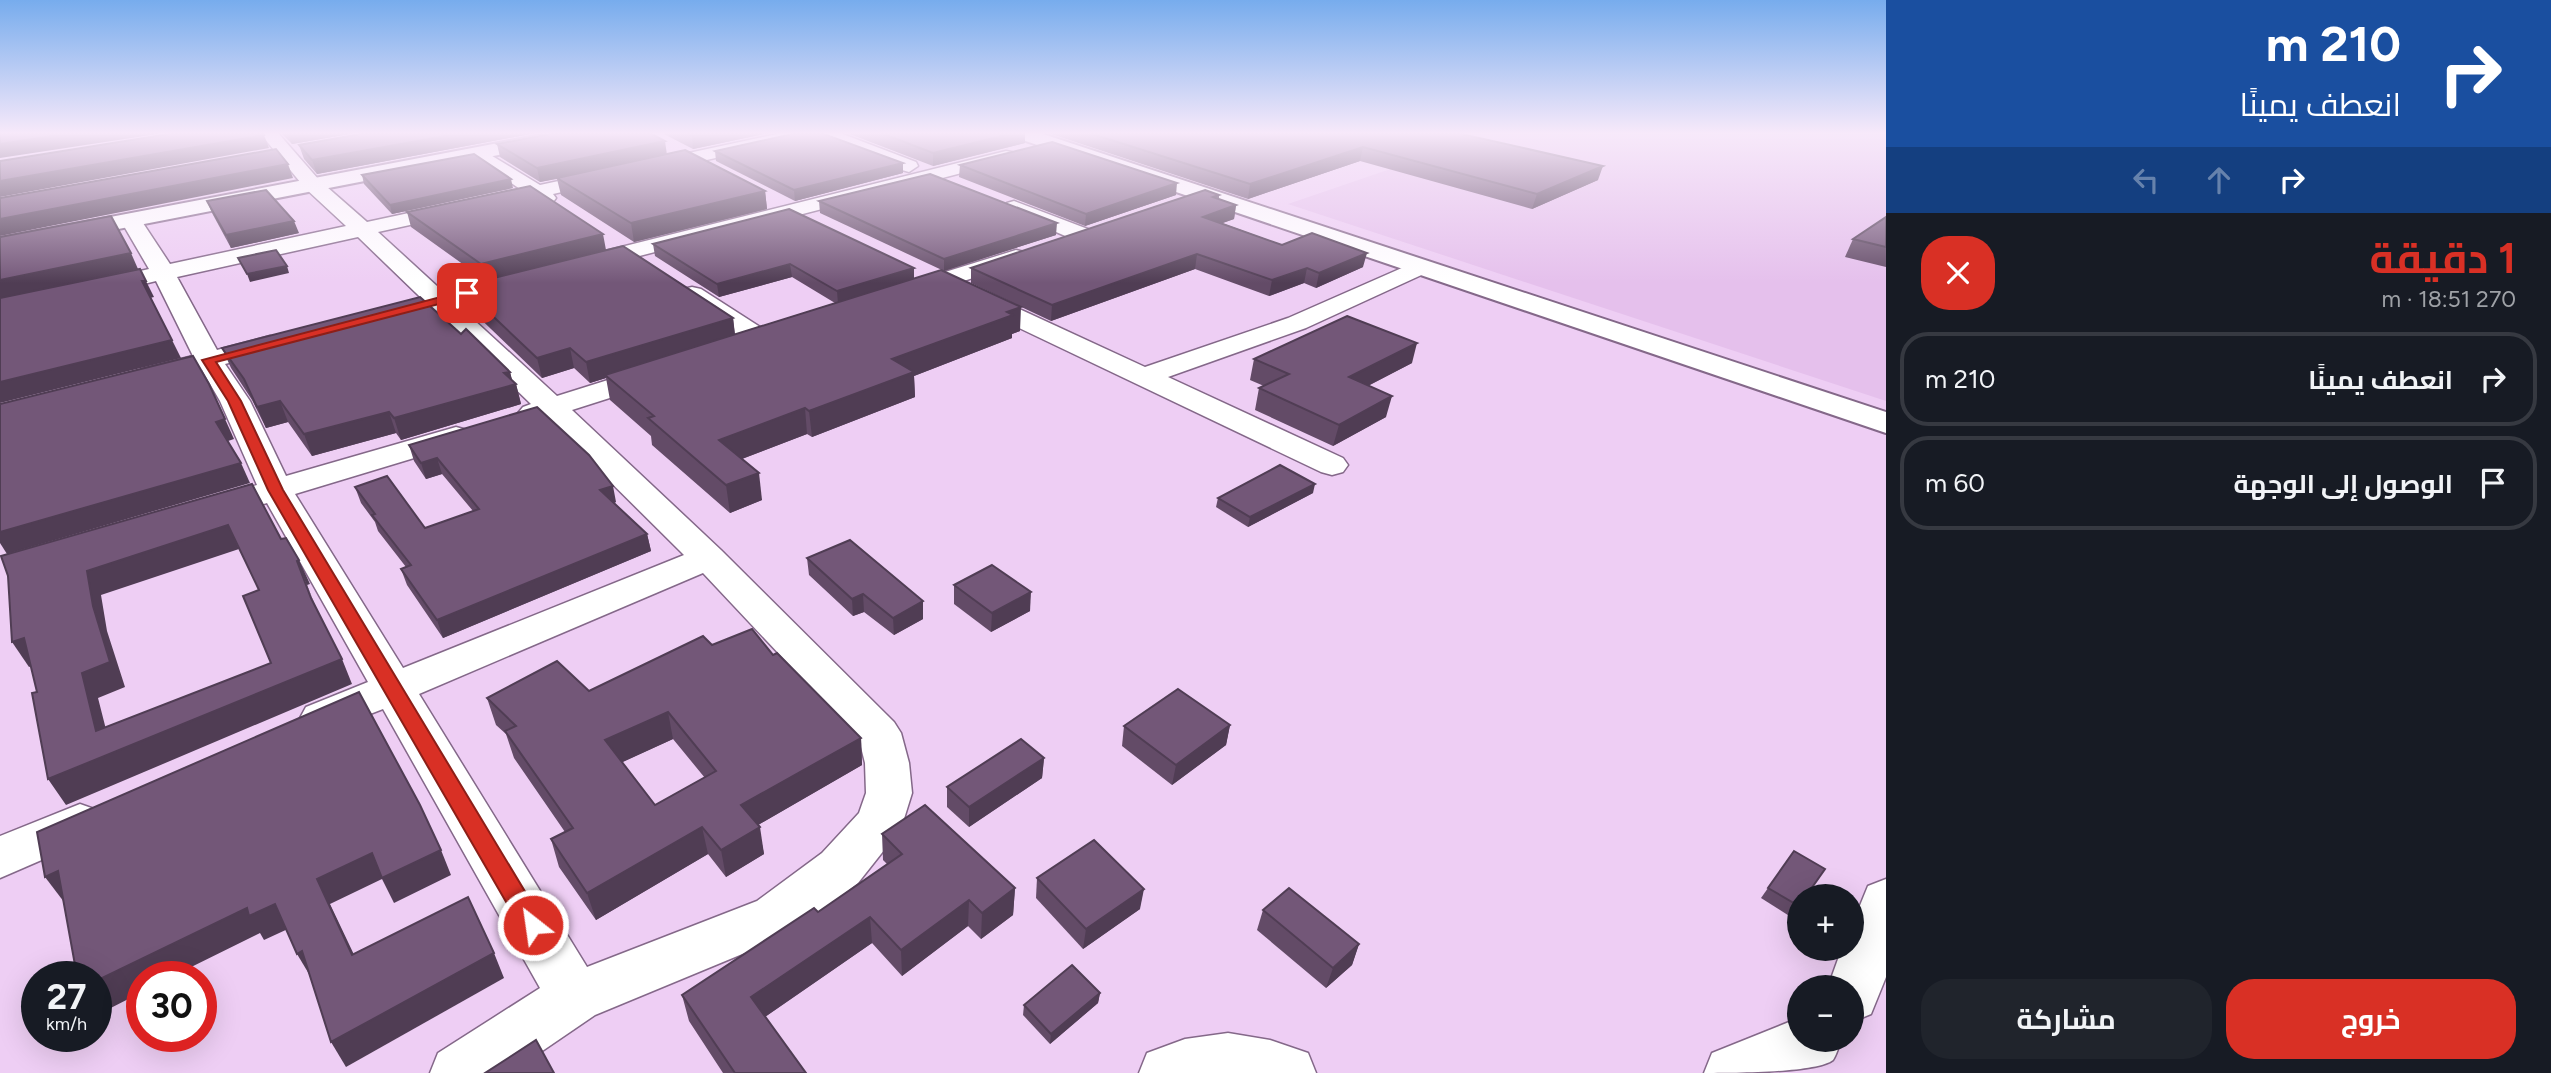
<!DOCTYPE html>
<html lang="ar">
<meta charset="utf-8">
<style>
body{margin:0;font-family:Figtree,Cairo,sans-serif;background:#20242c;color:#f1f3f6;direction:rtl;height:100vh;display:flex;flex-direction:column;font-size:26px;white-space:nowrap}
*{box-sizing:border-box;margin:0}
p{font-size:23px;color:#9ea1a6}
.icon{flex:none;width:38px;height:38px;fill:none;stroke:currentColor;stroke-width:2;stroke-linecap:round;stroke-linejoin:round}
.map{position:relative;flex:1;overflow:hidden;direction:ltr}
.side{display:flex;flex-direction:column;background:#171b24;width:665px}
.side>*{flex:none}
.banner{background:#1a4fa0;color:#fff;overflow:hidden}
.buttons{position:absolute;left:1787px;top:884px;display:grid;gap:14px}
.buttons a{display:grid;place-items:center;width:77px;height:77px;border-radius:50%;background:#171b24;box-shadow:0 7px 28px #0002;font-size:35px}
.speed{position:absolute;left:21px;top:961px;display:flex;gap:14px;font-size:35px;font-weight:700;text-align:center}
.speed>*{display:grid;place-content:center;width:91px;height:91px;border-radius:50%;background:#171b24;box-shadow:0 7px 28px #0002;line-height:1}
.speed small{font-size:18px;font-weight:400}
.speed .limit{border:10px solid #d22;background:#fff;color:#111}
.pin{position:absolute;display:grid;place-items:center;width:60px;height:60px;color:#fff;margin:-30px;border-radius:14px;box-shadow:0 4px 10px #0006}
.me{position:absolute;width:77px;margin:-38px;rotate:330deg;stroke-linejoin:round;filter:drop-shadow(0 0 5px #0008)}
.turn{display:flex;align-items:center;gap:24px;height:147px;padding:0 35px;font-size:32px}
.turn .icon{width:91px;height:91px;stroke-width:2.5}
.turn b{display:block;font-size:49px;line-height:60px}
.lanes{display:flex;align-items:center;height:66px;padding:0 35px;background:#0003;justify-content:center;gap:35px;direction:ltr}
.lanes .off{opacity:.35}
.round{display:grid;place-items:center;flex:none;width:74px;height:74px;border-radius:28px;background:#20242c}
.head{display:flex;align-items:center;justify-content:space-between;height:119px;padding:0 35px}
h1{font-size:42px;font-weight:700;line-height:52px;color:#d93025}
.primary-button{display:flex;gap:14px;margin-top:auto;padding:14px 35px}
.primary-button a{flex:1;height:80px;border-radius:28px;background:#d93025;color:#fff;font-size:28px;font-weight:700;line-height:80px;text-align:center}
.primary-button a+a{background:#20242c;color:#f1f3f6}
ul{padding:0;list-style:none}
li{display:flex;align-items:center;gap:21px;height:94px;margin:0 14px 10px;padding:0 21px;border:4px solid #363941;border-radius:28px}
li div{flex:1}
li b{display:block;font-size:26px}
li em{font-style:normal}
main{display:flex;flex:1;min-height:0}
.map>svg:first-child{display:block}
</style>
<main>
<section class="side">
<div class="banner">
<div class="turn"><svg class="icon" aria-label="right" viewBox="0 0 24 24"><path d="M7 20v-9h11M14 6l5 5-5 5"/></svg><div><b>210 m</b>انعطف يمينًا</div></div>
<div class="lanes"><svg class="icon off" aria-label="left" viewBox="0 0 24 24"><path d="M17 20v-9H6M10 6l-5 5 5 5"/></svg><svg class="icon off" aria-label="ahead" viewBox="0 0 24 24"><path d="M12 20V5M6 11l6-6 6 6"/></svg><svg class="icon" aria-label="right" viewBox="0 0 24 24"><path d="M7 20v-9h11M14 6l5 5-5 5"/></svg></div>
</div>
<div class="head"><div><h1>1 دقيقة</h1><p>270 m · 18:51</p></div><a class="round" style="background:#d93025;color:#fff"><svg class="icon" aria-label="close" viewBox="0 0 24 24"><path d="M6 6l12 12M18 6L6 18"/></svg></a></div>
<ul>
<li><svg class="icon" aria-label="right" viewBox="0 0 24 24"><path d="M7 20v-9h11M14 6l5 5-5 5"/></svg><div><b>انعطف يمينًا</b></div><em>210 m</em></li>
<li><svg class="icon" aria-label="arrive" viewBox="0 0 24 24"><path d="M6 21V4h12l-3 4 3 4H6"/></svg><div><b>الوصول إلى الوجهة</b></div><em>60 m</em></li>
</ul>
<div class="primary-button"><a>خروج</a><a>مشاركة</a></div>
</section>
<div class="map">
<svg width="1886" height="1073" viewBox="0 0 1886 1073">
<rect width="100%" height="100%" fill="#eecef4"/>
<path fill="#e5c0ec" d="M1070 133H1886V401L1288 204 1452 148Z"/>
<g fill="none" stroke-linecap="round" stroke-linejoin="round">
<g stroke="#846889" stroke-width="3">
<g id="street">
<path d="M260 133H278L319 180 367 222 520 189 473 157 470 153 479 148 540 185 782 133H815L806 138 553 194 556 198 553 202 546 204 533 198 378 232 557 396 643 369 653 367 663 369 667 375 663 381 572 410 721 550 894 722 901 733 909 763 912 793 903 822 896 835 858 883 793 933 595 1015 510 1073H430L438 1053 540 988 383 709 321 733 306 729 300 718 306 707 368 682 267 503 214 518 202 515 197 508 202 501 257 485 220 401 202 370 152 383 142 381 138 375 142 369 193 356 156 281 144 284 136 282 132 277 136 272 149 269 121 221 125 217H139L170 264 346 226 305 188ZM358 237 531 404 523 407 518 413 523 419 533 422 546 418 684 555 403 668 295 494 467 442 471 436 467 430 456 427 286 476 250 401 225 364 279 350 283 344 279 338 270 336 217 350 177 277ZM703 573 859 739 865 763 866 793 859 813 822 853 757 901 587 967 419 694Z"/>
<path d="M815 133H840L916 162 918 166 909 172 902 170 818 137Z"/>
<path d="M1006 151 1012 152 1015 156 1012 160 585 270 577 268 573 263 577 258Z"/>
<path d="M1014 201 1093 231 1096 236 1093 241H1077L1007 211 1004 207 1007 203Z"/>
<path d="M1016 250 1024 252 1027 257 1024 262 909 298 900 296 897 291 900 286Z"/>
<path d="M1420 260 1428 262 1432 267 1428 272 1306 328 1168 377 1343 458 1348 465 1343 472 1332 475 1321 472 969 304 966 299 969 294 978 292 987 294 1145 367 1288 318Z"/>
<path d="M692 287 701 289 771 334 775 340 771 346 762 348 753 346 683 299 680 294 683 289Z"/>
<path d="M80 804 97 810 104 823 97 836 0 878V836Z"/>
<path d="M1886 879V977L1871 1014 1852 1022V987H1828L1842 948H1852V925L1868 886Z"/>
<path d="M1799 1018V1040H1841C1839 1045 1837 1054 1833 1060 1817 1073 1730 1073 1704 1073L1712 1053Z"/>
<path d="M1228 1033 1270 1040 1308 1053 1316 1073H1139L1147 1053 1185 1039Z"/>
</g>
</g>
<g stroke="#846889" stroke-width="4">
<g id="secondary">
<path d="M551 133H590L581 139 0 252V238Z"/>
<path d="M1012 133H1040L1886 412V433L1014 137Z"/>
</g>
</g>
<use href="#street" fill="#fff" fill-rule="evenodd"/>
<use href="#secondary" fill="#fff" fill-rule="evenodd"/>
</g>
<g fill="#634b67" fill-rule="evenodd">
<path d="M281 133H355L292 144Z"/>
<path d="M366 133H536L317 174 304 159 299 145Z"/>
<path d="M662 133H769L693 149Z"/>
<path d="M847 133H1025V143L933 166Z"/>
<path d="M1048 133H1457L1598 180 1532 209 1360 161 1248 199Z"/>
<path d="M497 144 667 154 765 191 767 209 634 242 561 195 557 179 540 182 500 157Z"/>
<path d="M715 151 903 173 795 201 716 161Z"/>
<path d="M960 165 1176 195 1085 226 959 177Z"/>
<path d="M362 175 513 188 392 214 364 184Z"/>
<path d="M1219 195V199L1236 205 1234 219 1222 223 1282 245 1363 267 1316 288 1304 283 1269 296 1195 269 1051 321 971 283V268Z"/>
<path d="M207 201 299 233 231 248 212 213Z"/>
<path d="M819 201 1056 235 944 271 820 213Z"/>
<path d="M407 212 606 250 500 277 733 318 735 334 835 303 792 277 719 297 655 256 653 244 914 279 1020 331 1012 334V338L914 376 915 397 812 437 807 434 742 459 762 500 730 513 652 445 651 436 610 400 606 378 590 383 574 368 542 378 466 305 461 286 485 280 411 227Z"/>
<path d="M1886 217V267L1845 257 1853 239Z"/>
<path d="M461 334 510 372 512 380 516 384 521 404 401 440 396 433 312 456 288 422 266 428 252 400 231 368 222 348Z"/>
<path d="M1254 359 1412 363 1368 386 1386 417 1333 446 1255 410 1259 388 1264 386 1250 380Z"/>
<path d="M409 445 616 502 614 503 647 534 651 551 443 638 407 585 401 569 406 567 378 531 375 522 361 503 355 487 425 528 473 511 442 474 426 479 414 461Z"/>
<path d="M1313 493 1248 527 1216 507 1218 498Z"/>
<path d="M807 558 923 601V619L894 635 864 612 853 616 809 575Z"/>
<path d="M954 585 1030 611 991 632 954 604Z"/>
<path d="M712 645 773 655 861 738 862 765 758 825 764 854 726 877 708 854 596 920 559 867 551 839 565 832 514 758 506 734 496 725 487 698 589 691ZM673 739 705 778 655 805 622 762Z"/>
<path d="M1230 725 1226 745 1172 785 1122 746 1124 726Z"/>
<path d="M1044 758 1042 778 969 827 947 807V787Z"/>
<path d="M882 834 1015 888 1013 915 981 939 968 926 902 976 872 943 765 1017 806 1073H723L689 1021 682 995 818 912 887 864 883 860Z"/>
<path d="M1794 851 1799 906 1791 917 1761 898Z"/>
<path d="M1037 878 1140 909 1083 949 1036 898Z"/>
<path d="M1263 910 1359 944 1352 965 1326 988 1257 930Z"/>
<path d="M1100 993 1098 1003 1050 1044 1023 1015 1024 1005Z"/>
</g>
<g fill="#503d54">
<path d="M72 133H164L0 158V144Z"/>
<path d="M288 133H355L292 144Z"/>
<path d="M462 133H536L317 174 312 160Z"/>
<path d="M706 133H769L693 149 692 136Z"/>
<path d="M1014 133H1025V143L933 166V153Z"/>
<path d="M264 135 269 148 0 197V181Z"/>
<path d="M665 141 667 155 540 182 537 168Z"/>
<path d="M1363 147 1360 161 1248 199 1250 184Z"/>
<path d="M903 163V173L795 201 794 190Z"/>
<path d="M288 164 293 178 0 236V219Z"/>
<path d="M1603 166 1598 180 1532 209 1537 194Z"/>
<path d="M511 179 513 188 392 214 390 205Z"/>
<path d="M1177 183 1176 195 1085 226 1086 214Z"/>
<path d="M765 191 767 209 634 242 631 223Z"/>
<path d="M1236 205 1234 219 1201 231 1203 217Z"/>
<path d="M294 221 299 233 231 248 226 235Z"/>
<path d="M1057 223 1056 235 944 271V259Z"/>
<path d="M603 234 606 250 485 280 481 264Z"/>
<path d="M131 253 138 269 0 298V280Z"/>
<path d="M1367 253 1363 267 1316 288 1319 273Z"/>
<path d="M1197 254 1195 269 1051 321 1052 305Z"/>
<path d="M790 264 792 277 719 297 717 284Z"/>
<path d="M287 266 289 273 250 282 247 274Z"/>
<path d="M914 268V280L838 304 837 291Z"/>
<path d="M1307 268 1304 283 1269 296 1272 280Z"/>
<path d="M142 281H146L154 297 150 298Z"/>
<path d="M1021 307 1020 331 1012 334V338L914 376 915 397 812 437 809 411 892 359 1007 312Z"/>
<path d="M733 318 735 337 605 375 606 378 590 383 586 362Z"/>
<path d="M172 340 181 358 0 403V382Z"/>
<path d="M1417 343 1412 363 1344 398 1349 377Z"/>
<path d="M570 348 574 368 542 378 537 358Z"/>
<path d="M510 372 513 384H516L521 404 401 440 394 418Z"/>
<path d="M1392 396 1386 417 1333 446 1339 425Z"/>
<path d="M280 401 288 422 266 428 257 407Z"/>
<path d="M805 408 807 434 723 466 719 440Z"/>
<path d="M389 412 396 433 312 456 304 434Z"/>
<path d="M225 419 234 439 225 442 216 422Z"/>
<path d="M437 458 442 474 426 479 421 463Z"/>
<path d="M241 463 250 483 7 554 0 543V532Z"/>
<path d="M759 473 762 500 730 513 726 485Z"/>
<path d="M1315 484 1313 493 1248 527 1250 517Z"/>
<path d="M613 486 616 502 604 506 600 490Z"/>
<path d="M228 525 239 549 101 595 107 631 125 687 98 698 112 753 342 659 352 684 66 805 48 779 96 731 82 673 93 606 87 571Z"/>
<path d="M647 534 651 551 443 638 437 620Z"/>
<path d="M299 560 310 584 307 585 322 623 297 561Z"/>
<path d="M1031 592 1030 611 991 632 992 613Z"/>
<path d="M863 594 864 612 853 616 852 599Z"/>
<path d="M923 601V619L894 635 893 618Z"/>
<path d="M24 638 40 663 29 667 12 642Z"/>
<path d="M668 712 673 739 612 767 605 740Z"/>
<path d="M1230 725 1226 745 1172 785 1176 765Z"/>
<path d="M861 738 862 765 746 832 741 805Z"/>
<path d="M1044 758 1042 778 969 827V807Z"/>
<path d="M702 827 708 854 596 920 587 893Z"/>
<path d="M760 827 764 854 726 877 721 850Z"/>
<path d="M441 850 451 875 394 903 382 879 330 904 366 980 352 955 317 879 372 853Z"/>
<path d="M58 871 64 902 45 877Z"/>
<path d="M1015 888 1013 915 981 939 982 913Z"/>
<path d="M1144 889 1140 909 1083 949 1086 929Z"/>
<path d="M969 900 968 926 902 976 901 950Z"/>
<path d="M275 904 290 928 264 940 260 933 173 976H142V992L99 1014 96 1011V981L247 908Z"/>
<path d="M870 917 872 943 756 1023 751 997Z"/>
<path d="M1359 944 1352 965 1326 988 1333 968Z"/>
<path d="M302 951 312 979 297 954Z"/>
<path d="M494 953 504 978 346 1067 331 1042Z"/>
<path d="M1100 993 1098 1003 1050 1044 1051 1034Z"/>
</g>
<g fill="#735778" stroke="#503d54" stroke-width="2" fill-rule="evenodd">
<path d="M0 133H72L0 144Z"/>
<path d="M175 133H263L264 135 0 181V161Z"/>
<path d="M366 133H462L312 160 299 145Z"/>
<path d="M555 133H650L665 141 537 168 497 144Z"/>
<path d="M686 133H706L692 136Z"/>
<path d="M797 133H821L903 163 794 190 715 151Z"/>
<path d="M881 133H1014L933 153Z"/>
<path d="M1089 133H1457L1603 166 1537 194 1363 147 1250 184Z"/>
<path d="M1052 142 1177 183 1086 214 960 165Z"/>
<path d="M276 149 288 164 0 219V198Z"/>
<path d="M685 150 765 191 631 223 557 178Z"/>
<path d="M474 154 511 179 390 205 362 175Z"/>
<path d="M930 174 1057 223 944 259 819 201Z"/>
<path d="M530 186 603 234 481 264 407 212Z"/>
<path d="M266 190 294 221 226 235 207 201Z"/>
<path d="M1205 190 1219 195 1213 197 1236 205 1203 217 1282 245 1312 233 1367 253 1319 273 1307 268 1272 280 1197 254 1052 305 971 268Z"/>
<path d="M789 209 914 268 837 291 790 264 717 284 653 244Z"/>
<path d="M111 216 131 253 0 280V237Z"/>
<path d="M1886 217V247L1853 239Z"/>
<path d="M623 246 733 318 586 362 570 348 537 358 461 286Z"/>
<path d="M276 250 287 266 247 274 238 258Z"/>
<path d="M140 269 146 281H142L172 340 0 382V298Z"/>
<path d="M941 270 1021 307 1007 312 1013 315 892 359 914 372 809 411 805 408 719 440 759 473 726 485 648 418 654 416 605 375Z"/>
<path d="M420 297 461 334 466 329 510 372 504 373 516 384 394 418 389 412 304 434 280 401 257 407 244 379 222 348Z"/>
<path d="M1347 316 1417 343 1349 377 1392 396 1339 425 1259 388 1289 374 1254 359Z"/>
<path d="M193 356 209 384 225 419 216 422 241 463 0 532V404Z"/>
<path d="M537 407 589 455 613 486 600 490 647 534 437 620 401 569 411 565 372 515 375 514 355 487 387 476 425 528 479 509 437 458 421 463 409 445Z"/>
<path d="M1280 465 1315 484 1250 517 1218 498Z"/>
<path d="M252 484 281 539 286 538 299 560 297 561 311 598 342 659 48 779 32 693 37 692 24 638 12 642 8 576 1 556ZM228 525 259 590 243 596 271 663 96 731 82 673 110 662 93 606 87 571Z"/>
<path d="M850 540 923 601 893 618 863 594 852 599 807 558Z"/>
<path d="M992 565 1031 592 992 613 954 585Z"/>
<path d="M752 629 773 655 777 653 861 738 741 805 760 827 721 850 702 827 587 893 551 839 573 828 505 731 516 726 487 698 557 661 589 691 703 636 712 645ZM668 712 716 771 655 805 605 740Z"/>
<path d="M1178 689 1230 725 1176 765 1124 726Z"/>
<path d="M359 692 420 805 441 850 382 878 372 853 317 879 352 955 468 897 494 953 331 1042 302 951 297 954 275 904 249 916 247 908 96 981V976H77L58 871 45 877 37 832Z"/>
<path d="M1021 739 1044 758 969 807 947 787Z"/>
<path d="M925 805 1015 888 982 913 969 900 901 950 870 917 751 997 806 1073H735L682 995 814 908 818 912 902 854 882 834Z"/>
<path d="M1094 840 1144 889 1086 929 1037 878Z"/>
<path d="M1794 851 1825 869 1806 896H1799V906L1768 888Z"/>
<path d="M1289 888 1359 944 1333 968 1263 910Z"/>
<path d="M1072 965 1100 993 1051 1034 1024 1005Z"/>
<path d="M536 1040 554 1073H485Z"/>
</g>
<linearGradient id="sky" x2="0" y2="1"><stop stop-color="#77aced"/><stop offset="0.47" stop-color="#f7e9fa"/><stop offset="1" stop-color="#f7e9fa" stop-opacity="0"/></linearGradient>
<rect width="1886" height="283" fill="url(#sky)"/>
<path fill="#d93025" stroke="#8d1f18" stroke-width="2" d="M467 290 472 293 470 296 216 362 241 401 283 490 541 918 544 925 541 933 533 936 524 933 268 490 228 401 202 360Z"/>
</svg>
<div class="buttons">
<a>+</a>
<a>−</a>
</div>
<div class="speed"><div>27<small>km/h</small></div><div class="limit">30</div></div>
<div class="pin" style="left:467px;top:293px;background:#d93025"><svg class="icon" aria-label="arrive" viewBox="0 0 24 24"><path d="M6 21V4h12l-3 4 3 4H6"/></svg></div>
<svg class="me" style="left:533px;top:925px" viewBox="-20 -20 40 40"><circle r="17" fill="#d93025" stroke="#fff" stroke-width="3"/><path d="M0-11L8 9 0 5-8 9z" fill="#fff"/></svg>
</div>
</main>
